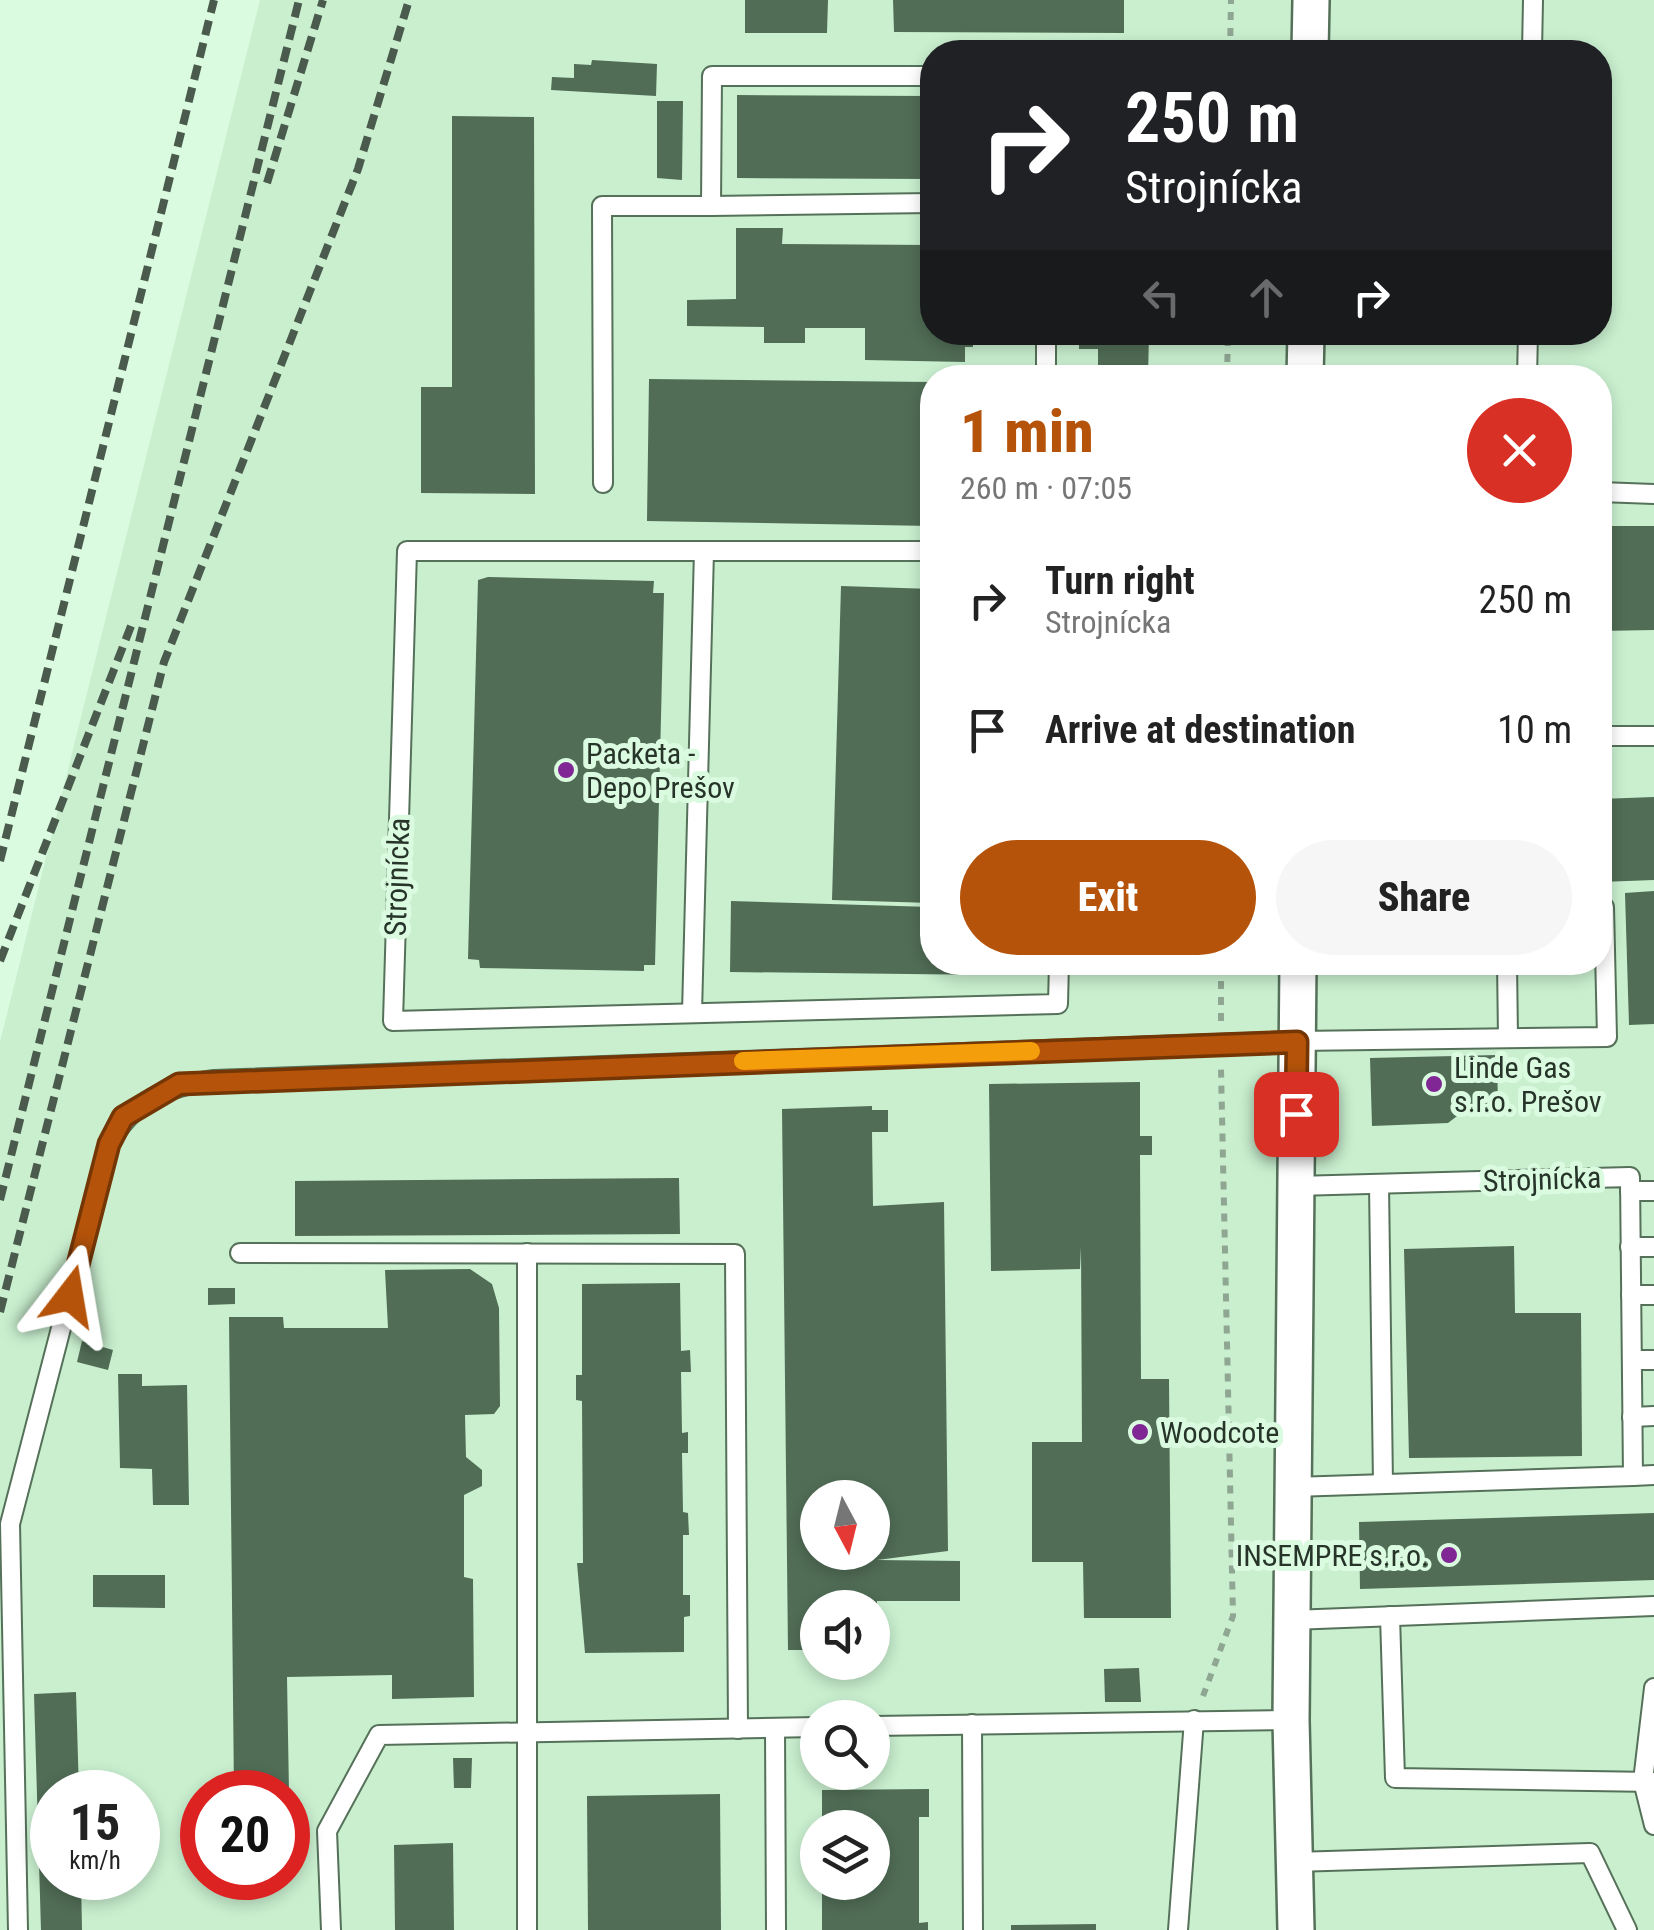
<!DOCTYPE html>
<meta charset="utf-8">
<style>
body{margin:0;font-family:"Roboto Condensed",sans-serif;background:#f6f6f6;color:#222;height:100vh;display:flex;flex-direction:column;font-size:38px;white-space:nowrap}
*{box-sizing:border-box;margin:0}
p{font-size:32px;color:#767676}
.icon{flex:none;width:55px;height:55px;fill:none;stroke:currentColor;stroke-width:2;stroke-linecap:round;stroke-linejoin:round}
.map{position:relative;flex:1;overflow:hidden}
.panel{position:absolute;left:920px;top:365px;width:692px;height:610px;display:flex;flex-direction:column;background:#fff;border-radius:40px;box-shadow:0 5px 15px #0003}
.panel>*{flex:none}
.guide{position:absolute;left:920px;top:40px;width:692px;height:305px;border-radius:40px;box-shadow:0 5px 15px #0003;background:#202124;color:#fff;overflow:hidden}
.needle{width:65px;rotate:173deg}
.controls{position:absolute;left:800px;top:1480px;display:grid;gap:20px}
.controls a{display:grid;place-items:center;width:90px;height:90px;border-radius:50%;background:#fff;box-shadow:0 5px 15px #0003;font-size:50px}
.speed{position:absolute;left:30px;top:1770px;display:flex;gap:20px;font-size:50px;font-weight:700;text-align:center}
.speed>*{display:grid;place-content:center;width:130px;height:130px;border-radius:50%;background:#fff;box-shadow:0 5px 15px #0003;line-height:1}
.speed small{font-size:25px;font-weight:400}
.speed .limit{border:15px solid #d22;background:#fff;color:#111}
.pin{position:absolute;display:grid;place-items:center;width:85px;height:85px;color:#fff;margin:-42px;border-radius:20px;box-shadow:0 5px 15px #0006}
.me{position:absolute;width:110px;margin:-55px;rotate:14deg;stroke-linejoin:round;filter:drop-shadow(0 0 8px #0008)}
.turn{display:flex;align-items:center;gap:35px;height:210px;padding:0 40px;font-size:45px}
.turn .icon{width:130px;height:130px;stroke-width:2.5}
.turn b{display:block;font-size:70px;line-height:85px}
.lanes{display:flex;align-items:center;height:95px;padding:0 40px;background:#0003;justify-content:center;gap:50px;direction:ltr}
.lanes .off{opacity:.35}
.round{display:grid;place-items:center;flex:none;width:105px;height:105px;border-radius:52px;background:#f6f6f6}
.overview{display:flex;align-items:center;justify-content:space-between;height:170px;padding:0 40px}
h1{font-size:60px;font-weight:800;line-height:75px;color:#b45309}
.action{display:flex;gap:20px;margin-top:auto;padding:20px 40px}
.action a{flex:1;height:115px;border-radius:60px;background:#b45309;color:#fff;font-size:40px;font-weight:800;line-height:115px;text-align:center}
.action a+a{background:#f6f6f6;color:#222}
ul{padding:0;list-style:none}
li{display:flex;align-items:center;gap:30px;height:130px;padding:0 40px}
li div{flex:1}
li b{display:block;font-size:38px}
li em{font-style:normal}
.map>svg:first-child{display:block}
</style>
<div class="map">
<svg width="1654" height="1930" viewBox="0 0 1654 1930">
<rect width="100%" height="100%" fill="#dbfbe0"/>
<path fill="#c9efcf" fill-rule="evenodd" d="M260 0H1654V1930H0V1042ZM932 52H1600V332H932ZM932 378H1600V962H932ZM818 1498H872V1552H818ZM818 1608H872V1662H818ZM818 1718H872V1772H818ZM52 1792H138V1878H52ZM202 1792H288V1878H202ZM818 1828H872V1882H818Z"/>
<g fill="#516d56" fill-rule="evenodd">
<path d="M745 0H828L827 33H745Z"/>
<path d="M893 0H1124V33L894 32Z"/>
<path d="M1021 48 1163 49V52H1021Z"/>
<path d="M592 60 657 64 656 96 551 90 552 77 574 78V64L591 65Z"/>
<path d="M737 95 932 96V179L737 178Z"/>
<path d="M657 101H683L682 180 657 178Z"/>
<path d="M452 116 534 117 535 494 421 493V387H452Z"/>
<path d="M736 228H783L782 244 932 245V332H973V347H965V362L865 360V328H805V343H764V327L687 326V300L736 299Z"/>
<path d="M1079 332H1149L1148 378H1079V368H1098V349H1079Z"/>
<path d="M649 379 932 382V526L647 521Z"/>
<path d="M1600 526H1654V630L1600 631Z"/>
<path d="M488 577 654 581 653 593H664L655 965H644V971L480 968 479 960 468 959 478 580Z"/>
<path d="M841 586 932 589V903L832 900Z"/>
<path d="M1654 797V880L1600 882V799Z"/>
<path d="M1654 891V1024L1629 1025 1625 893Z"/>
<path d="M731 901 932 907V962H992V975L730 972Z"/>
<path d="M1497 1055 1498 1109 1465 1110 1448 1123 1372 1126 1370 1058Z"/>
<path d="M1140 1082V1136H1152V1155H1140L1141 1379H1169L1171 1618H1084L1083 1562H1032V1442H1082L1081 1247 1080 1269 991 1271 989 1084Z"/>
<path d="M872 1106V1110H888V1132H872L873 1206 944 1202 948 1551 877 1560 960 1561V1601H877V1649H872V1608H818V1650H788L782 1109ZM818 1498H872V1552H818Z"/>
<path d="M679 1178 680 1234 295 1236V1181Z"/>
<path d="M1514 1246 1515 1313H1581L1582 1456 1409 1458 1404 1249Z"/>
<path d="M470 1269 492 1284 499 1308 500 1406 494 1414 465 1415 466 1457 482 1470V1486L464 1495V1577L473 1579 474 1697 392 1699V1675L287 1677 289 1792H234L229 1317H283L284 1328H388L385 1270Z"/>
<path d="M680 1283 681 1351 690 1350 691 1372H681L682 1433 688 1432V1453H682L683 1512 688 1513 689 1535H683V1595H690V1616L684 1617V1652L585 1653 577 1563H583L582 1401 576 1400V1375H582V1284Z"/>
<path d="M208 1288H235V1304L208 1305Z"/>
<path d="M82 1341 113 1350 108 1370 77 1362Z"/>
<path d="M118 1374H142V1386L187 1385 189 1505H153L152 1469 120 1468Z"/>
<path d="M1654 1513V1580L1360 1589 1359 1522Z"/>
<path d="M93 1575H165V1608L93 1607Z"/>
<path d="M1139 1668 1141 1702H1105L1104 1669Z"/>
<path d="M76 1692 79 1792H52V1878H81L82 1930H41L34 1694Z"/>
<path d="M453 1758H472L471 1788H454Z"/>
<path d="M929 1789V1817H919V1923L928 1922V1930H822V1882H872V1828H822V1790Z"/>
<path d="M720 1794 721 1930H588L587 1796Z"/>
<path d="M453 1843 454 1930H395L394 1845Z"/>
<path d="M1096 1924V1930H1011V1925Z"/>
</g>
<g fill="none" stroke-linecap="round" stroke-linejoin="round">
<g stroke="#557159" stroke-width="22">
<g id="lane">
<path d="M1532 52 1533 0"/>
<path d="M932 76H712L711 206 932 203"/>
<path d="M1046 378V332"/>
<path d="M1527 378 1528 332"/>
<path d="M603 483 602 206H711"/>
<path d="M1600 492 1654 494"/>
<path d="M932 551H407L393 1021 1058 1004 1059 962"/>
<path d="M1600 736H1654"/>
<path d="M1507 962 1508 1038"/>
<path d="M692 1013 704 551"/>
<path d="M1379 1184 1383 1484"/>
<path d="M1630 1191H1654"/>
<path d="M1630 1247H1654"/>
<path d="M240 1253 735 1254 738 1729"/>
<path d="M1631 1295H1654"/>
<path d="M1632 1360H1654"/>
<path d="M1632 1417 1654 1416"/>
<path d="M1633 1476 1654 1475"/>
<path d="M1293 1487 1633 1476 1630 1177 1296 1186"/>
<path d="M1390 1616 1395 1778 1654 1782"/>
<path d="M1292 1620 1654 1606"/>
<path d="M1654 1688 1643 1781 1654 1825"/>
<path d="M972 1724 973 1930"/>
<path d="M872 1726 1291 1720"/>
<path d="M775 1728 776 1930"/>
<path d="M1294 1862 1590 1853 1627 1930"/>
<path d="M18 1930 10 1524 109 1144C132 1101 167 1086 214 1080L1297 1041 1607 1037 1604 907H1600"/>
<path d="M331 1930 327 1831 379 1735 818 1727"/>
<path d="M527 1930V1253"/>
<path d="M1178 1930 1194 1720"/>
</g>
</g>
<g stroke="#557159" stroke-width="40">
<g id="street">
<path d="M1310 52 1311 0"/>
<path d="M1305 378 1306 332"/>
<path d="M1296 1930 1291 1720 1298 962"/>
</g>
</g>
<g stroke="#8ea692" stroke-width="6" stroke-dasharray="8 8" stroke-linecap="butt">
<path d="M1230 52 1231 0"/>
<path d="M1227 378 1228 332"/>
<path d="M1221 1021V962"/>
<path d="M1203 1696 1233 1616 1221 1069"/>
</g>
<use href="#lane" stroke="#fff" stroke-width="18"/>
<use href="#street" stroke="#fff" stroke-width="35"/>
<g stroke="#4a5b4d" stroke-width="8" stroke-dasharray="15 8" stroke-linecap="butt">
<path d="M267 183 323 0"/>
<path d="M0 861 214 0"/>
<path d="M0 961 131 626"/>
<path d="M0 1200 299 0"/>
<path d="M0 1312 164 662 358 169 409 0"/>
</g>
</g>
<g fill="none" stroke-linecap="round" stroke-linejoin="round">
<g stroke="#753606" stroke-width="25">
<path id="route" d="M70 1296 109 1144 123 1117 179 1084 1297 1042 1296 1114"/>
</g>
<use href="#route" stroke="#b45309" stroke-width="18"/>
<path stroke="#f59e0b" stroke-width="18" d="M743 1061 1031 1051"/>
</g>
<g fill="#802795" stroke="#dbfbe0" stroke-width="4">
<circle cx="566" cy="770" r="10"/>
<circle cx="1434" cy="1084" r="10"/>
<circle cx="1140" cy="1432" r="10"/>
<circle cx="1449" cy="1555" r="10"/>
</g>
<g text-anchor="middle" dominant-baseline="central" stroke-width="10" stroke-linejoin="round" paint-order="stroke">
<g font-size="30" fill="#273429" stroke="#dbfbe0" text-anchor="start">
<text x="586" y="753">Packeta -<tspan x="586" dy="34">Depo Prešov</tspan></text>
<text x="1454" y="1067">Linde Gas<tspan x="1454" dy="34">s.r.o. Prešov</tspan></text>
<text x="1160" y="1432">Woodcote</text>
<text x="1429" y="1555" text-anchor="end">INSEMPRE s.r.o.</text>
</g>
<g font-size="30" fill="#273429" stroke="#dbfbe0">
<text transform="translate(397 877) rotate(-88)">Strojnícka</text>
<text transform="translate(1542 1179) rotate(-2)">Strojnícka</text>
</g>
</g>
</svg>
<div class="controls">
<a><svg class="needle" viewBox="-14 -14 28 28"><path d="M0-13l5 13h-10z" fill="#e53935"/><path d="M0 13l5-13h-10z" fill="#767676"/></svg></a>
<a><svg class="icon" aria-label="sound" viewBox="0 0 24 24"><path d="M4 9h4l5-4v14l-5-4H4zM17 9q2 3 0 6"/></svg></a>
<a><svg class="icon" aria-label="search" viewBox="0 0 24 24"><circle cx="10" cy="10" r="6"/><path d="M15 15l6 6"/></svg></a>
<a><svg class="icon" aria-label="layers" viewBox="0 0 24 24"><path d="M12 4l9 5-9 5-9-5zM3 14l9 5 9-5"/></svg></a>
</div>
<div class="speed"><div>15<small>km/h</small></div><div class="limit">20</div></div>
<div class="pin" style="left:1296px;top:1114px;background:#d93025"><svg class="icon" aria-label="arrive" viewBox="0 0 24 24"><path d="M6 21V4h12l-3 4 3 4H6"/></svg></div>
<svg class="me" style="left:70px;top:1296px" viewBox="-20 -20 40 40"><path d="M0-17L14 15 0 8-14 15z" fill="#b45309" stroke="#fff" stroke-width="4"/></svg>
<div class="guide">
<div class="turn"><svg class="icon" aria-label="right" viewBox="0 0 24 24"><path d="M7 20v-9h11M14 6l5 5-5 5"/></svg><div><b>250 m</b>Strojnícka</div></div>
<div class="lanes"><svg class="icon off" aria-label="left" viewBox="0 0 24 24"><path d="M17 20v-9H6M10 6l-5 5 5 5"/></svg><svg class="icon off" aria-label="ahead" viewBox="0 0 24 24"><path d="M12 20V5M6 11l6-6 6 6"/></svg><svg class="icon" aria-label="right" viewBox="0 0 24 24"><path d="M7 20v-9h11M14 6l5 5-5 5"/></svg></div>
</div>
<section class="panel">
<div class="overview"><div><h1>1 min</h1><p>260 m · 07:05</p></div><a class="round" style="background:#d93025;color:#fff"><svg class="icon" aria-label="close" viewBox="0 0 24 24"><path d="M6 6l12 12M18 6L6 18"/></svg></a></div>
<ul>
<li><svg class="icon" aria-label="right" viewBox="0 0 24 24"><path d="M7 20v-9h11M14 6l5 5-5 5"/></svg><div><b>Turn right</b><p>Strojnícka</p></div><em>250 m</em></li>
<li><svg class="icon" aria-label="arrive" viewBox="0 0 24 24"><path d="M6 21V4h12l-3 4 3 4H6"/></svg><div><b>Arrive at destination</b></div><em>10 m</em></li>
</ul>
<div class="action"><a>Exit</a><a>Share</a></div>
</section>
</div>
